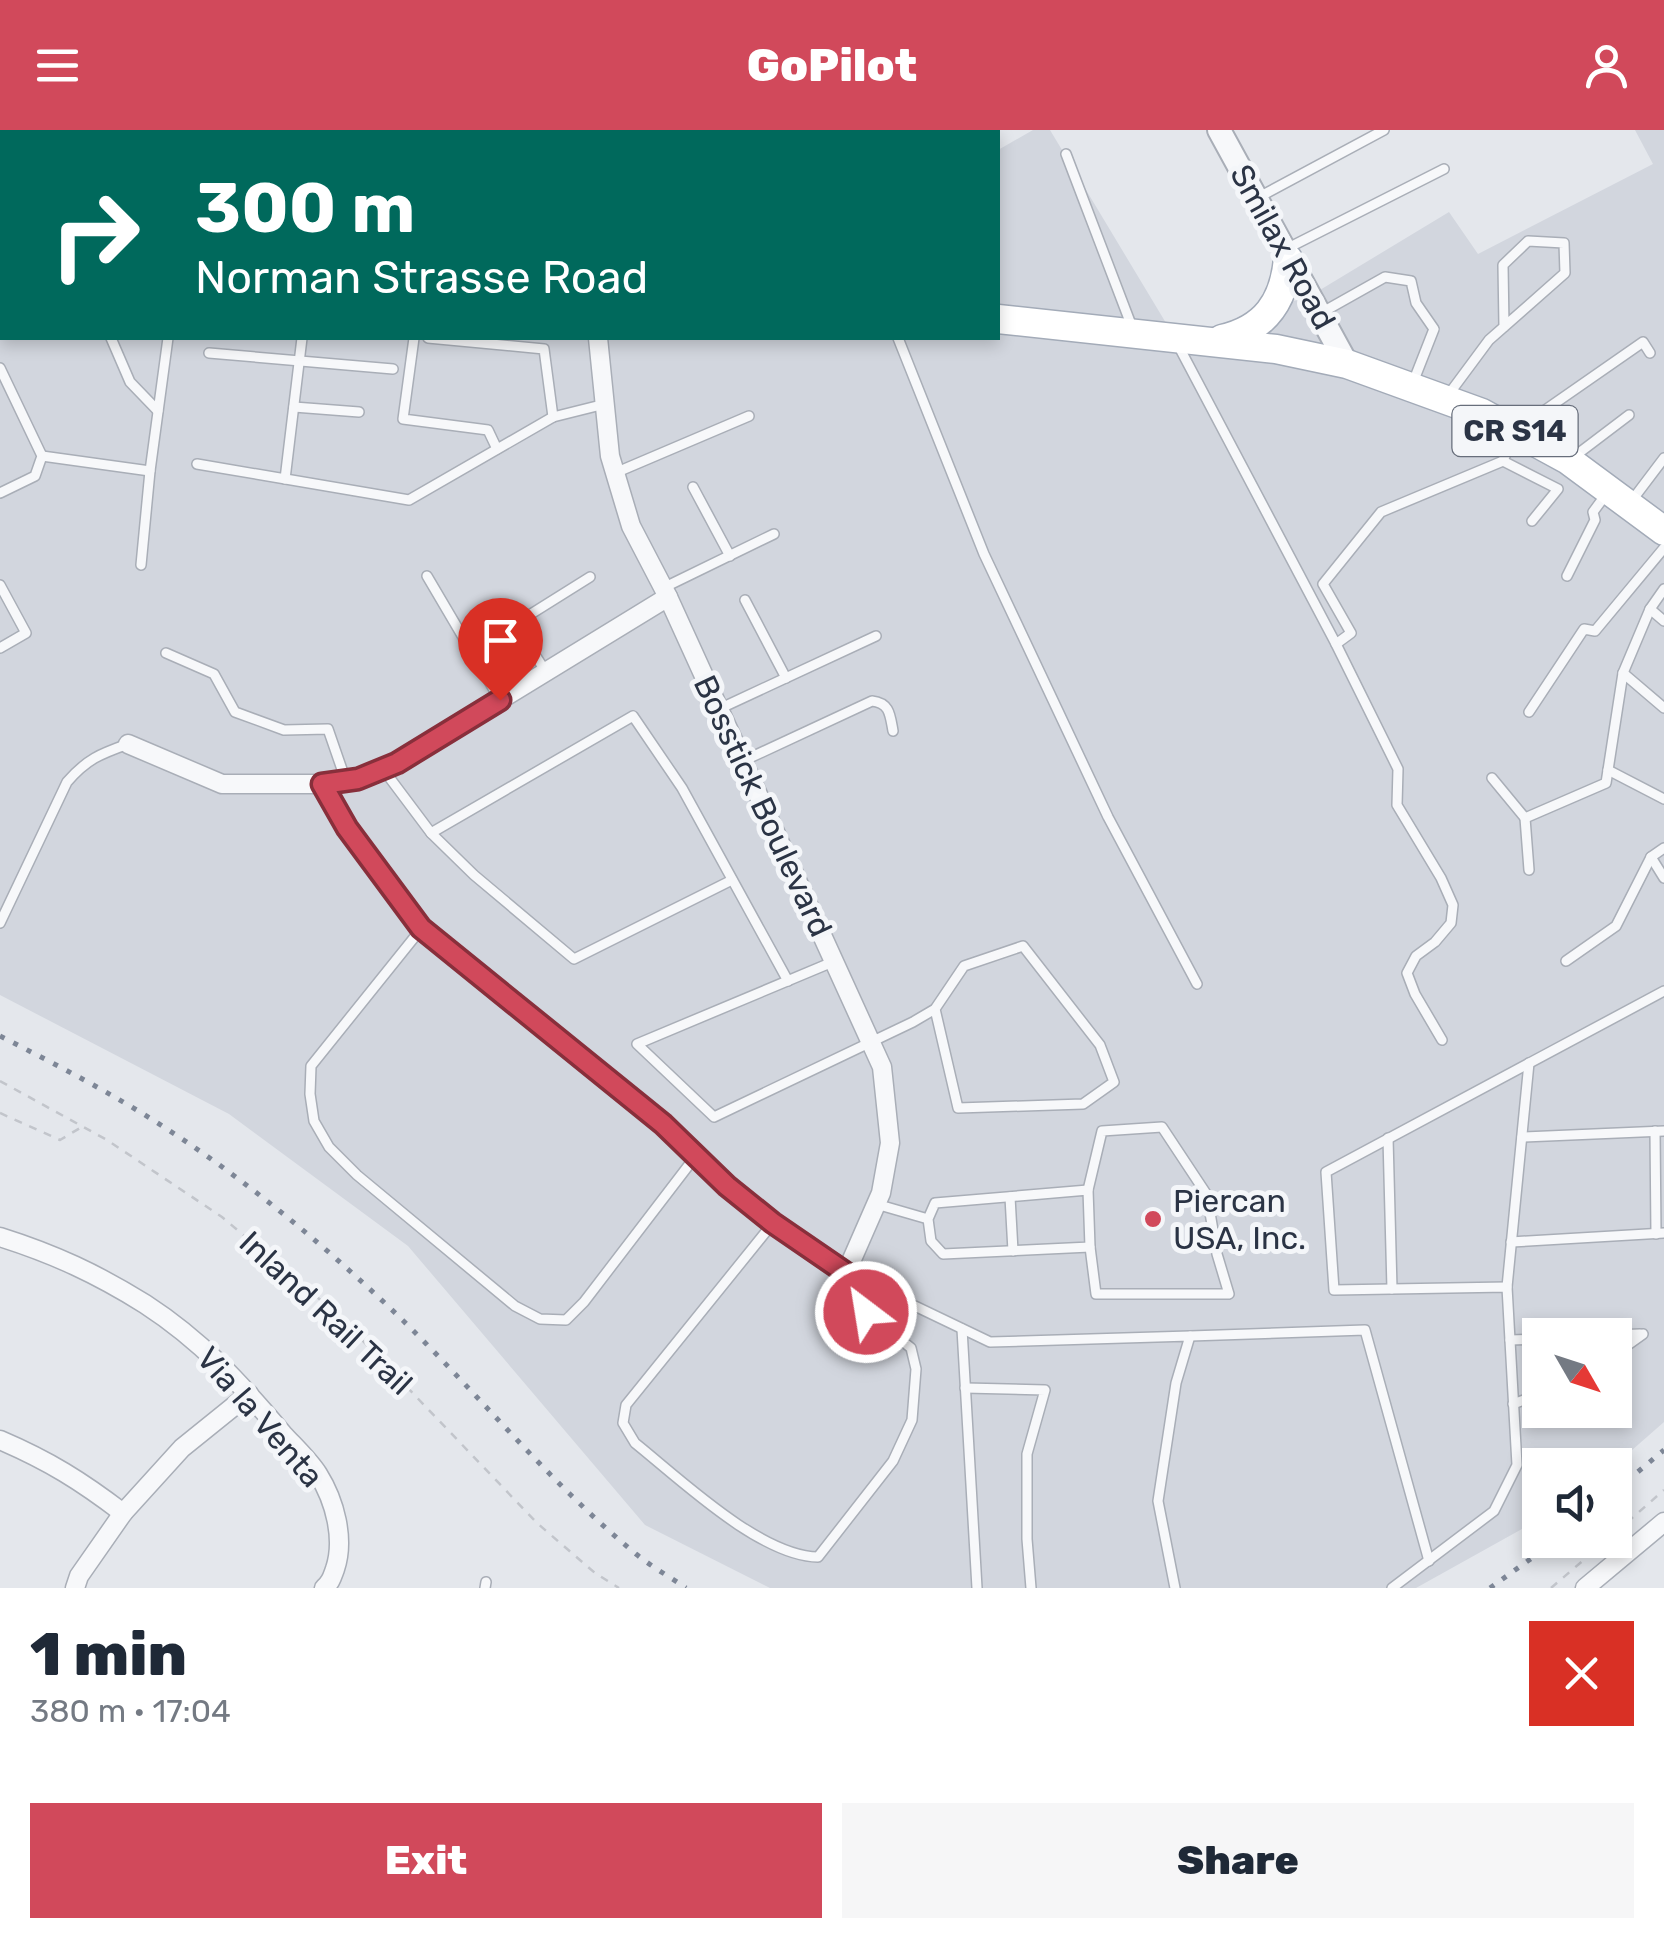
<!DOCTYPE html>
<meta charset="utf-8">
<style>
body{margin:0;font-family:Rubik,sans-serif;background:#f6f6f7;color:#1f2937;height:100vh;display:flex;flex-direction:column;font-size:38px;white-space:nowrap}
*{box-sizing:border-box;margin:0}
p{font-size:32px;color:#747a83}
.icon{flex:none;width:55px;height:55px;fill:none;stroke:currentColor;stroke-width:2;stroke-linecap:round;stroke-linejoin:round}
.map{position:relative;height:1458px;overflow:hidden}
.side{display:flex;flex-direction:column;background:#fff;flex:1}
.side>*{flex:none}
.guide{position:absolute;left:0px;top:0px;width:1000px;height:210px;box-shadow:0 5px 15px #0003;background:#00695c;color:#fff;overflow:hidden}
.needle{width:65px;rotate:129deg}
.tools{position:absolute;left:1522px;top:1188px;display:grid;gap:20px}
.tools a{display:grid;place-items:center;width:110px;height:110px;border-radius:0px;background:#fff;box-shadow:0 5px 15px #0003;font-size:50px}
.pin{position:absolute;display:grid;place-items:center;width:85px;height:85px;color:#fff;margin:-102px -42px;border-radius:50% 50% 50% 0;rotate:-45deg;box-shadow:0 0 10px #0007}
.pin .icon{rotate:45deg}
.me{position:absolute;width:110px;margin:-55px;rotate:329deg;stroke-linejoin:round;filter:drop-shadow(0 0 8px #0008)}
.turn{display:flex;align-items:center;gap:35px;height:210px;padding:0 30px;font-size:45px}
.turn .icon{width:130px;height:130px;stroke-width:2.5}
.turn b{display:block;font-size:70px;line-height:85px}
.round{display:grid;place-items:center;flex:none;width:105px;height:105px;border-radius:0px;background:#f6f6f7}
.head{display:flex;align-items:center;justify-content:space-between;height:170px;padding:0 30px}
h1{font-size:60px;font-weight:800;line-height:75px}
.cta{display:flex;gap:20px;margin-top:auto;padding:20px 30px}
.cta a{flex:1;height:115px;border-radius:0px;background:#d1495b;color:#fff;font-size:40px;font-weight:800;line-height:115px;text-align:center}
.cta a+a{background:#f6f6f7;color:#1f2937}
header{display:flex;justify-content:space-between;align-items:center;height:130px;padding:0 30px;background:#d1495b;color:#fff;font-size:45px;font-weight:800}
.map>svg:first-child{display:block}
</style>
<header><svg class="icon" aria-label="menu" viewBox="0 0 24 24"><path d="M4 6h16M4 12h16M4 18h16"/></svg>GoPilot<svg class="icon" aria-label="person" viewBox="0 0 24 24"><circle cx="12" cy="8" r="4"/><path d="M4 21q1-7 8-7t8 7"/></svg></header>
<div class="map">
<svg width="1664" height="1458" viewBox="0 0 1664 1458">
<rect width="100%" height="100%" fill="#e4e7ec"/>
<path fill="#d2d6de" fill-rule="evenodd" d="M1033 0H1050L1175 208 1310 166 1449 82 1478 124 1653 34 1635 0H1664V1292L1615 1335H1540V1389L1416 1458H770L645 1395 408 1116 229 984 0 865V155H2V208H998V20ZM1540 1205H1615V1280H1540Z"/>
<g fill="none" stroke-linecap="round" stroke-linejoin="round">
<g stroke="#a9aeb7" stroke-width="12">
<g id="service">
<path d="M23 0 24 2"/>
<path d="M199 0 231 2"/>
<path d="M561 0 562 2"/>
<path d="M63 2 69 0"/>
<path d="M370 2V0"/>
<path d="M1066 24 1132 197"/>
<path d="M1259 67 1384 0"/>
<path d="M1286 119 1444 39"/>
<path d="M1321 183 1385 147 1411 151 1416 173 1434 199 1412 255"/>
<path d="M111 208 130 252 158 281"/>
<path d="M414 208 403 289 488 300 497 319"/>
<path d="M428 208 544 219 553 287"/>
<path d="M898 208 984 424 1108 687 1197 854"/>
<path d="M1178 215 1336 514 1351 503 1323 454 1381 382 1503 331"/>
<path d="M209 223 393 239"/>
<path d="M0 238 42 326 35 346 0 363"/>
<path d="M1446 268 1489 210 1565 143 1564 113 1528 111 1503 135 1504 197"/>
<path d="M294 277 359 282"/>
<path d="M42 326 150 341"/>
<path d="M1571 329 1629 285"/>
<path d="M197 334 409 370 553 287 605 274"/>
<path d="M615 343 749 286"/>
<path d="M285 349 302 208"/>
<path d="M693 357 730 426"/>
<path d="M1630 373 1664 328"/>
<path d="M1532 391 1558 359 1503 331 1515 301 1643 212 1650 223"/>
<path d="M141 435 150 341 168 208"/>
<path d="M427 446 500 570"/>
<path d="M1567 446 1595 390 1593 382 1607 363"/>
<path d="M0 455 26 503 0 518"/>
<path d="M663 458 774 404"/>
<path d="M1664 459 1650 479 1664 491"/>
<path d="M745 470 786 548"/>
<path d="M1336 514 1398 639 1397 675 1441 748 1453 775 1451 793 1435 812 1416 826 1407 843 1415 864 1442 910"/>
<path d="M166 523 214 544 235 582 284 600 328 599 346 651"/>
<path d="M546 542 515 494 590 447"/>
<path d="M1623 543 1664 578"/>
<path d="M719 579 876 506"/>
<path d="M1529 582 1584 499 1595 501 1664 418"/>
<path d="M743 631 872 571C890 573 890 585 893 601"/>
<path d="M383 639 431 703 633 586 682 658 788 851"/>
<path d="M1608 640 1664 669"/>
<path d="M1492 648 1525 688"/>
<path d="M322 654 347 698 421 799 663 994 695 1027 727 1056 773 1093 846 1143 990 1212 1190 1206 1176 1253 1158 1371 1175 1458"/>
<path d="M431 703 474 745 574 829 732 750"/>
<path d="M1664 718 1651 727 1664 748"/>
<path d="M1529 740 1525 688 1606 653 1623 543 1650 479"/>
<path d="M0 793 67 652C87 629 100 624 128 614"/>
<path d="M421 799 311 936 310 964 314 991 329 1017 357 1045 515 1176 540 1189 566 1190 584 1172 695 1027"/>
<path d="M835 831 637 914 714 987 913 892 935 879 958 978 1083 974 1114 952 1100 915 1023 816 964 836 935 879"/>
<path d="M1566 831 1616 796 1651 727"/>
<path d="M1655 1001 1656 1104"/>
<path d="M1522 1007 1664 1001"/>
<path d="M1388 1008 1392 1159"/>
<path d="M1088 1060 1102 1001 1162 997 1207 1065 1217 1124 1229 1164H1096L1090 1117"/>
<path d="M1010 1067 1013 1121"/>
<path d="M876 1074 928 1089 931 1111 943 1124 1090 1117 1088 1060 935 1073 928 1089"/>
<path d="M773 1093 626 1275 623 1293 635 1313C680 1349 760 1426 818 1427L893 1331 912 1290 916 1239 911 1218 866 1182 847 1146"/>
<path d="M1511 1112 1664 1103"/>
<path d="M1507 1157 1529 933"/>
<path d="M962 1199 977 1458"/>
<path d="M1615 1205 1640 1204"/>
<path d="M1190 1206 1365 1200 1429 1431"/>
<path d="M1510 1210 1540 1209"/>
<path d="M1615 1224 1643 1204"/>
<path d="M965 1258 1045 1260 1027 1324V1409L1031 1458"/>
<path d="M1513 1274 1540 1264"/>
<path d="M485 1458 486 1452"/>
<path d="M1392 1458 1494 1381 1517 1335 1507 1157 1334 1160 1326 1042 1664 861"/>
</g>
</g>
<g stroke="#a9aeb7" stroke-width="21">
<g id="minor">
<path d="M758 0 759 2"/>
<path d="M598 208 610 326 631 396 668 467 882 937 890 1013 881 1063 846 1143"/>
<path d="M128 614 222 654H322L358 649 397 633 668 467"/>
<path d="M0 1107C54 1124 97 1144 145 1174 202 1211 240 1253 283 1304 295 1317 309 1330 318 1344 335 1371 345 1409 335 1439 332 1447 331 1452 324 1458"/>
<path d="M0 1310C49 1331 81 1351 123 1383"/>
<path d="M75 1458 79 1446 123 1383 182 1318 249 1264"/>
<path d="M1585 1458 1664 1392"/>
</g>
</g>
<g stroke="#a9aeb7" stroke-width="26">
<path id="tertiary" d="M1219 0 1347 234"/>
</g>
<g stroke="#a3abb8" stroke-width="31">
<g id="primary">
<path d="M0 95H2"/>
<path d="M0 129H2"/>
<path d="M998 189 1276 219 1347 234 1482 283 1568 330 1664 401"/>
<path d="M1222 209C1265 199 1284 172 1288 129"/>
</g>
</g>
<g stroke="#c2c5cb" stroke-width="2.5" stroke-dasharray="8 8" stroke-linecap="butt">
<path d="M0 951 107 1010 222 1087 337 1184 537 1393 595 1443 619 1458"/>
<path d="M0 983 60 1010 80 998"/>
<path d="M1615 1403 1664 1360"/>
<path d="M1551 1458 1607 1410"/>
</g>
<use href="#service" stroke="#f7f8fa" stroke-width="9"/>
<use href="#minor" stroke="#f7f8fa" stroke-width="18"/>
<use href="#tertiary" stroke="#f7f8fa" stroke-width="22"/>
<use href="#primary" stroke="#fff" stroke-width="28"/>
<g stroke="#7d8696" stroke-width="5" stroke-dasharray="5 10" stroke-linecap="butt">
<path d="M0 906C47 930 94 954 140 982 230 1037 313 1105 390 1178 474 1258 546 1350 636 1424 652 1437 670 1447 686 1458"/>
<path d="M1615 1361 1664 1320"/>
<path d="M1490 1458 1557 1410"/>
</g>
</g>
<g fill="none" stroke-linecap="round" stroke-linejoin="round">
<g stroke="#882f3b" stroke-width="25">
<path id="route" d="M500 570 397 633 358 649 322 654 347 698 421 798 663 994 727 1056 773 1093 846 1143 866 1182"/>
</g>
<use href="#route" stroke="#d1495b" stroke-width="18"/>
</g>
<circle fill="#d1495b" stroke="#f4f6f9" stroke-width="4" cx="1153" cy="1089" r="10"/>
<g text-anchor="middle" dominant-baseline="central" stroke-width="10" stroke-linejoin="round" paint-order="stroke">
<rect fill="#f4f6f9" stroke="#676e7b" stroke-width="2.5" x="1452.5" y="276" width="125" height="50" rx="8"/>
<g font-size="30" font-weight="bold" fill="#2b3445">
<text x="1515" y="301">CR S14</text>
</g>
<g font-size="32" fill="#2b3445" stroke="#f4f6f9">
<text transform="translate(1283 117) rotate(61)">Smilax Road</text>
<text transform="translate(763 676) rotate(65)">Bosstick Boulevard</text>
<text transform="translate(326 1183) rotate(43)">Inland Rail Trail</text>
<text transform="translate(260 1287) rotate(49)">Via la Venta</text>
</g>
<g font-size="32" fill="#2b3445" stroke="#f4f6f9" text-anchor="start">
<text x="1173" y="1071">Piercan<tspan x="1173" dy="37">USA, Inc.</tspan></text>
</g>
</g>
</svg>
<div class="tools">
<a><svg class="needle" viewBox="-14 -14 28 28"><path d="M0-13l5 13h-10z" fill="#e53935"/><path d="M0 13l5-13h-10z" fill="#747a83"/></svg></a>
<a><svg class="icon" aria-label="sound" viewBox="0 0 24 24"><path d="M4 9h4l5-4v14l-5-4H4zM17 9q2 3 0 6"/></svg></a>
</div>
<div class="pin" style="left:500px;top:570px;background:#d93025"><svg class="icon" aria-label="arrive" viewBox="0 0 24 24"><path d="M6 21V4h12l-3 4 3 4H6"/></svg></div>
<svg class="me" style="left:866px;top:1182px" viewBox="-20 -20 40 40"><circle r="17" fill="#d1495b" stroke="#fff" stroke-width="3"/><path d="M0-11L8 9 0 5-8 9z" fill="#fff"/></svg>
<div class="guide">
<div class="turn"><svg class="icon" aria-label="right" viewBox="0 0 24 24"><path d="M7 20v-9h11M14 6l5 5-5 5"/></svg><div><b>300 m</b>Norman Strasse Road</div></div>
</div>
</div>
<section class="side">
<div class="head"><div><h1>1 min</h1><p>380 m · 17:04</p></div><a class="round" style="background:#d93025;color:#fff"><svg class="icon" aria-label="close" viewBox="0 0 24 24"><path d="M6 6l12 12M18 6L6 18"/></svg></a></div>
<div class="cta"><a>Exit</a><a>Share</a></div>
</section>
